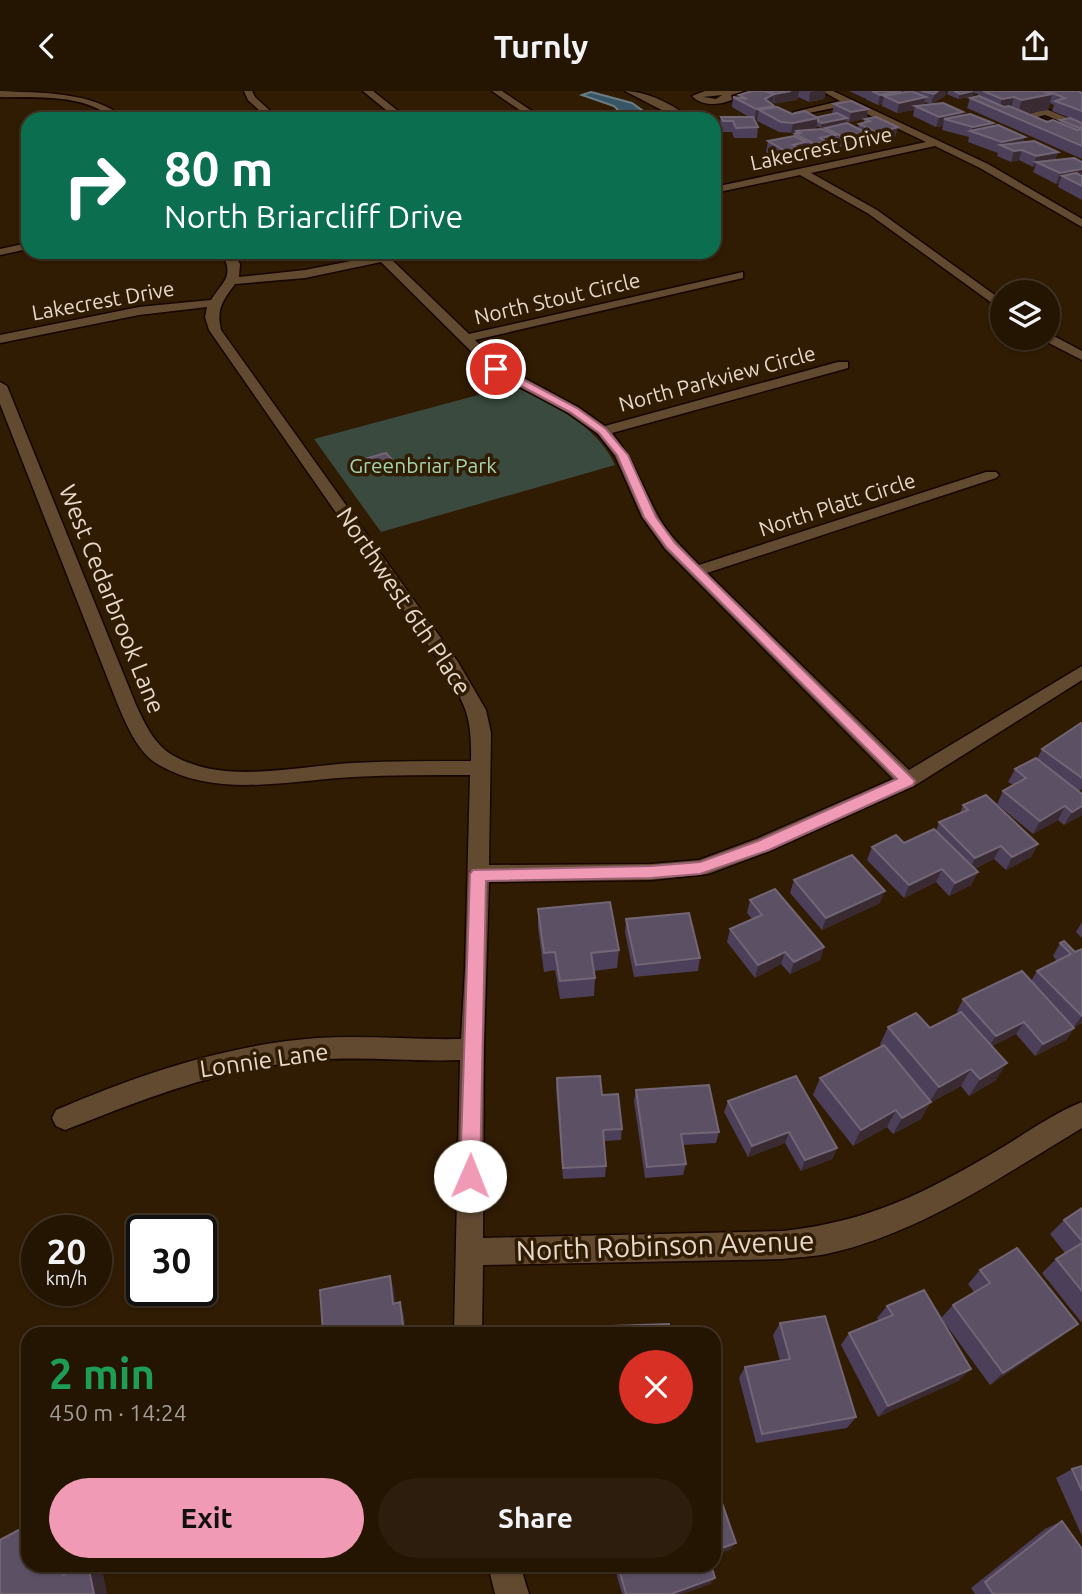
<!DOCTYPE html>
<meta charset="utf-8">
<style>
body{margin:0;font-family:Ubuntu,sans-serif;background:#2c1d0c;color:#f1f3f6;height:100vh;display:flex;flex-direction:column;font-size:26px;white-space:nowrap}
*{box-sizing:border-box;margin:0}
p{font-size:23px;color:#a39e99}
.icon{flex:none;width:38px;height:38px;fill:none;stroke:currentColor;stroke-width:2;stroke-linecap:round;stroke-linejoin:round}
.map{position:relative;flex:1;overflow:hidden}
.sheet{position:absolute;left:21px;top:1236px;width:700px;height:245px;display:flex;flex-direction:column;background:#241402;border-radius:21px;box-shadow:0 2px 5px #0004,0 0 0 2px #413324}
.sheet>*{flex:none}
.guide{position:absolute;left:21px;top:21px;width:700px;height:147px;border-radius:21px;box-shadow:0 2px 5px #0004,0 0 0 2px #413324;background:#0b6e4f;color:#fff;overflow:hidden}
.fabs{position:absolute;left:990px;top:189px;display:grid;gap:14px}
.fabs a{display:grid;place-items:center;width:70px;height:70px;border-radius:50%;background:#241402;box-shadow:0 2px 5px #0004,0 0 0 2px #413324;font-size:35px}
.speed{position:absolute;left:21px;top:1124px;display:flex;gap:14px;font-size:35px;font-weight:700;text-align:center}
.speed>*{display:grid;place-content:center;width:91px;height:91px;border-radius:50%;background:#241402;box-shadow:0 2px 5px #0004,0 0 0 2px #413324;line-height:1}
.speed small{font-size:18px;font-weight:400}
.speed .limit{border:4px solid #111;border-radius:10px;background:#fff;color:#111}
.pin{position:absolute;display:grid;place-items:center;width:60px;height:60px;color:#fff;margin:-30px;border:4px solid #fff;border-radius:50%;box-shadow:0 2px 7px #0007}
.me{position:absolute;width:77px;margin:-38px;rotate:1deg;stroke-linejoin:round;filter:drop-shadow(0 0 5px #0008)}
.turn{display:flex;align-items:center;gap:24px;height:147px;padding:0 28px;font-size:32px}
.turn .icon{width:91px;height:91px;stroke-width:2.5}
.turn b{display:block;font-size:49px;line-height:60px}
.round{display:grid;place-items:center;flex:none;width:74px;height:74px;border-radius:37px;background:#2c1d0c}
.overview{display:flex;align-items:center;justify-content:space-between;height:119px;padding:0 28px}
h1{font-size:42px;font-weight:700;line-height:52px;color:#1e9e55}
.action{display:flex;gap:14px;margin-top:auto;padding:14px 28px}
.action a{flex:1;height:80px;border-radius:42px;background:#f09ab5;color:#111;font-size:28px;font-weight:700;line-height:80px;text-align:center}
.action a+a{background:#2c1d0c;color:#f1f3f6}
header{display:flex;justify-content:space-between;align-items:center;height:91px;padding:0 28px;background:#241402;font-size:32px;font-weight:700}
.map>svg:first-child{display:block}
</style>
<header><svg class="icon" aria-label="back" viewBox="0 0 24 24"><path d="M15 5l-7 7 7 7"/></svg>Turnly<svg class="icon" aria-label="share" viewBox="0 0 24 24"><path d="M12 15V3M7 8l5-5 5 5M5 13v7h14v-7"/></svg></header>
<div class="map">
<svg width="1082" height="1503" viewBox="0 0 1082 1503">
<rect width="100%" height="100%" fill="#301b03"/>
<path fill="#3a4a3e" d="M512 295C551 312 596 333 615 374L381 441 314 348Z"/>
<path fill="#365666" stroke="#6b7d84" stroke-width="2" d="M591 1 632 12 643 20 620 21 614 15 582 4Z"/>
<g fill="none" stroke-linecap="round" stroke-linejoin="round">
<g stroke="#170500" stroke-width="3">
<g id="minor">
<path d="M0 0C40 2 94 0 125 28H114C83 2 38 7 0 6Z"/>
<path d="M244 0H252L255 6 279 28H269L248 9Z"/>
<path d="M363 0H373L408 28H397Z"/>
<path d="M492 0H502L539 25 531 27Z"/>
<path d="M625 0C647 0 674 14 691 28H679Z"/>
<path d="M705 0H744L731 4 732 9C718 14 703 16 692 5ZM722 4 716 8 703 6Z"/>
<path d="M822 0H833L988 73 1082 128V136L980 77 935 55 811 82 877 119 1003 210V220L869 123 800 84 714 102V96L926 51 848 14 794 25V21L840 10Z"/>
<path d="M1046 18 1082 33V39L1045 24 1037 26 1082 42V48L1022 25Z"/>
<path d="M28 152V158L0 164V158Z"/>
<path d="M221 161H233L240 173 239 186 305 179 397 161H420L392 169 469 243 743 181V187L475 249 502 275 578 316 605 335 838 271H848V277L612 342C632 367 642 395 657 423 667 443 684 458 699 474L986 381H996L999 384 996 387 707 482 909 679 1082 575V589L914 695 770 760 708 783 651 789 489 791 484 958 483 1147 783 1140C868 1131 925 1102 998 1059 1025 1043 1052 1023 1082 1011V1037C1002 1085 919 1143 826 1163 812 1166 797 1166 783 1168L483 1174 482 1242H454L460 969C412 971 364 965 316 969 220 977 153 1005 65 1039L56 1035 52 1027 56 1019C140 983 225 954 317 947 365 944 413 949 461 948L465 878 470 684C431 684 392 684 353 686 290 689 218 708 159 674 138 662 127 635 118 614L0 313V291L7 295 136 614C145 633 154 654 174 665 226 694 296 675 353 672 392 670 431 670 471 670 472 624 466 616 444 577L209 239 205 226 207 216 139 224 0 252V244L139 216 211 209C224 189 235 185 221 161ZM381 171 492 281 568 322 598 343 615 365 642 426 665 458 893 688 756 748 699 769 651 773 489 774 491 642 486 619 458 571 221 239C216 218 223 209 235 193L305 187Z"/>
<path d="M1048 242 1082 260V269L1043 249 1042 247H1048Z"/>
<path d="M488 1474H520L529 1503H495Z"/>
</g>
</g>
<use href="#minor" fill="#624a31" fill-rule="evenodd"/>
</g>
<g fill="#4c3f59" fill-rule="evenodd">
<path d="M752 0H826L824 8 809 11 798 6 797 9 773 12 772 14 773 17 792 23 818 26 832 23 834 13 868 18 866 28 898 36 895 46 876 52 869 49 868 54 857 56 852 54 841 56 834 53 833 55 826 57 825 61 812 64 805 60V62L799 63 798 69 785 72 766 61 768 50 794 45 795 42 779 41 757 30V28H754L758 36 757 47H734L732 41H721L719 36 721 26H749L732 16 733 6 738 7 739 4ZM864 28V32L859 33 858 38 825 37V39H809L816 37 817 35 821 37 846 32V30L849 31Z"/>
<path d="M849 0H946L945 5 931 13 925 11 924 14 963 21 962 25 993 32 992 36 1024 51 1058 61 1055 69 1082 71V109L1058 96 1059 92 1056 93 1033 81 1035 76H1033L1019 69 1011 71 997 65 998 62 968 51 969 46 942 39 943 35 936 36 913 25 914 19 897 22 882 15V13L878 14 865 8 866 7H864Z"/>
<path d="M948 0H1078L1082 2V32L1052 20 1054 14 1050 12 1048 19 1027 22 1047 31 1060 32V29L1082 32V68L967 17 970 7 978 5V3L974 2 973 5 958 8 947 3Z"/>
<path d="M368 367 395 378 377 383 369 373Z"/>
<path d="M1082 633V698L1078 700 1082 703V724L1064 734 1058 729 1033 743 997 713 1003 700 1013 694 1008 691 1015 678 1037 668 1042 658Z"/>
<path d="M963 714 1038 753 1031 766 1006 779 994 768 974 778 978 781 971 794 949 805 936 791 904 807 867 769 872 756 904 752 936 740 939 731 960 722Z"/>
<path d="M794 789 880 812 822 839 790 802Z"/>
<path d="M750 809 824 856 820 869 790 883 781 873 755 887 727 851 730 838 752 828 747 822Z"/>
<path d="M538 818 619 859 617 877 594 880 595 887 594 905 560 908 555 879 544 881 538 837Z"/>
<path d="M626 828 700 867 698 880 634 886 625 841Z"/>
<path d="M1082 831V847L1076 841Z"/>
<path d="M1060 852 1075 861 1082 858V932L1074 936V937L1066 949 1035 965 1016 943 992 955 996 989 969 1005 961 995 930 1012 921 1028 893 1043 887 1036 853 1055 813 1004 820 987 881 955 880 953 888 936 930 937 958 922 957 920 963 908 1031 890 1037 880 1057 870 1053 865Z"/>
<path d="M557 987 602 1004 622 1038 621 1049 604 1050 606 1075 605 1086 563 1088 556 998Z"/>
<path d="M636 999 719 1041 716 1052 683 1054 686 1073 683 1084 645 1087 634 1010Z"/>
<path d="M728 1010 837 1057 832 1068 801 1080 785 1052 748 1066 724 1021Z"/>
<path d="M1082 1117V1232L1042 1182 1056 1168 1065 1162 1050 1143 1064 1129Z"/>
<path d="M980 1179 1062 1245 990 1294 941 1227 953 1214 974 1201 968 1193Z"/>
<path d="M887 1215 971 1278 958 1290 878 1326 841 1254 849 1242 879 1230 877 1227Z"/>
<path d="M780 1232 856 1326 847 1337 756 1352 739 1287 745 1276 780 1270 773 1244Z"/>
<path d="M1082 1375V1445L1056 1387 1072 1378Z"/>
<path d="M1062 1430 1082 1503H975L971 1497 1045 1438Z"/>
<path d="M614 1474H711L715 1487 710 1493 682 1503H622Z"/>
</g>
<g fill="#3a2a31">
<path d="M791 0H799L797 9 774 13 775 3Z"/>
<path d="M817 0H826L824 8 809 11 810 1Z"/>
<path d="M901 0H916L915 3 884 5 882 13 878 14 880 4Z"/>
<path d="M938 0H946L945 5 931 13 934 3Z"/>
<path d="M974 0 973 5 958 8 960 3Z"/>
<path d="M774 3 773 13 767 16 774 15 772 25 759 19 757 28H755L756 18 765 8Z"/>
<path d="M1052 3 1048 19 1017 24 1022 9Z"/>
<path d="M926 6 923 17 915 15 914 19 897 22 899 12Z"/>
<path d="M1014 6 1010 21 999 19 1002 8Z"/>
<path d="M868 18 866 28 849 31 851 21Z"/>
<path d="M963 21 961 31 944 28 943 35 936 36 939 26Z"/>
<path d="M818 27 816 37 798 41 795 40V42H791L793 32Z"/>
<path d="M847 27 846 32 821 37 822 32Z"/>
<path d="M993 32 990 42 972 41 973 36Z"/>
<path d="M898 36 895 46 876 52 878 42Z"/>
<path d="M854 43 852 54 841 56 843 46Z"/>
<path d="M835 44 833 55 826 57 825 61 812 64 814 53 820 47Z"/>
<path d="M871 44 868 54 857 56 860 46Z"/>
<path d="M1025 46 1022 57 1001 54 1002 51Z"/>
<path d="M806 51 805 62 799 63 798 69 785 72 787 61 793 54Z"/>
<path d="M1022 59 1019 69 1011 71 1014 60Z"/>
<path d="M1058 61 1054 71H1036L1035 76H1033L1036 65Z"/>
<path d="M1082 78V88L1062 85 1059 92 1056 93 1060 82Z"/>
<path d="M395 372V378L377 383 376 376Z"/>
<path d="M1065 715 1058 729 1033 743 1040 730Z"/>
<path d="M1082 715V724L1064 734 1072 721Z"/>
<path d="M1038 753 1031 766 1006 779 1012 766Z"/>
<path d="M1001 755 994 768 969 780 975 767Z"/>
<path d="M942 778 936 791 904 807 909 794Z"/>
<path d="M978 781 971 794 949 805 955 792Z"/>
<path d="M885 800 880 812 822 839 826 827Z"/>
<path d="M824 856 820 869 790 883 794 871Z"/>
<path d="M785 861 781 873 755 887 758 874Z"/>
<path d="M1082 925V932L1073 937Z"/>
<path d="M1024 931 1016 943 988 957 996 945Z"/>
<path d="M1074 937 1066 949 1035 965 1043 953Z"/>
<path d="M1007 972 996 989 969 1005 980 988Z"/>
<path d="M971 978 961 995 930 1012 921 1028 893 1043 902 1027 929 1012 939 996Z"/>
<path d="M896 1019 887 1036 853 1055 861 1039Z"/>
<path d="M789 1041 785 1052 748 1066 752 1055Z"/>
<path d="M837 1057 832 1068 801 1080 805 1069Z"/>
<path d="M390 1185 394 1198 397 1225 393 1213Z"/>
<path d="M400 1211 404 1224 406 1242H404Z"/>
<path d="M1078 1233 1062 1245 990 1294 1003 1282Z"/>
<path d="M971 1278 958 1290 878 1326 888 1315Z"/>
<path d="M736 1452 730 1459 714 1465V1460Z"/>
<path d="M61 1474H75L79 1490 63 1484Z"/>
<path d="M88 1474H93L102 1477 107 1503H94Z"/>
<path d="M715 1487 710 1493 682 1503H671Z"/>
</g>
<g fill="#5c5065" stroke="#726575" stroke-width="2">
<path d="M752 0H764L774 3 765 8 774 15 756 18 733 6 747 8 739 4Z"/>
<path d="M770 0H791L775 3Z"/>
<path d="M872 0H901L880 4Z"/>
<path d="M911 0 926 6 899 12 884 5Z"/>
<path d="M921 0H938L934 3Z"/>
<path d="M954 0H973L960 3Z"/>
<path d="M983 0H1042L1052 3 1022 9 1014 6 1002 8Z"/>
<path d="M1042 0H1078L1082 2V20L1055 10 1065 7 1050 1Z"/>
<path d="M979 5 1004 16 1009 15 1047 31 1053 29 1077 39 1082 38V55L970 7Z"/>
<path d="M851 10 868 18 851 21 834 13Z"/>
<path d="M943 12 963 21 939 26 915 15Z"/>
<path d="M777 16 792 23 805 20 818 27 793 32 781 31 759 19Z"/>
<path d="M837 22 847 27 822 32 818 30V26Z"/>
<path d="M970 23 993 32 973 36 944 28Z"/>
<path d="M721 26H753L758 36 736 37 733 30H723Z"/>
<path d="M876 26 898 36 878 42 859 33 870 30 865 28Z"/>
<path d="M1070 27 1082 32V36L1079 37 1060 29Z"/>
<path d="M847 32 871 44 860 46 854 43 843 46 825 37Z"/>
<path d="M998 34 1025 46 1002 51 970 40Z"/>
<path d="M822 38 835 44 820 47 827 51 814 53 795 43 800 42 795 40Z"/>
<path d="M794 45 806 51 793 54 800 58 787 61 768 50Z"/>
<path d="M1034 50 1058 61 1036 65 1022 59 1014 60 1000 54Z"/>
<path d="M1074 67 1082 71V78L1060 82 1036 71Z"/>
<path d="M1076 82 1082 85V95L1062 85Z"/>
<path d="M386 362 395 372 376 376 368 367Z"/>
<path d="M1081 632 1082 633V687L1042 658Z"/>
<path d="M1036 667 1082 703V715L1072 721 1065 715 1040 730 1003 700 1026 687 1015 678Z"/>
<path d="M986 704 1038 753 1012 766 1001 755 975 767 939 731 968 719 963 714Z"/>
<path d="M934 738 978 781 955 792 942 778 909 794 872 756 896 744 904 752Z"/>
<path d="M852 764 885 800 826 827 794 789Z"/>
<path d="M775 798 824 856 794 871 785 861 758 874 730 838 762 824 750 809Z"/>
<path d="M610 811 619 859 591 862 595 887 560 890 555 861 544 862 538 818Z"/>
<path d="M689 822 700 867 636 874 626 828Z"/>
<path d="M1064 850 1075 861 1082 858V925L1037 880 1071 863 1060 852Z"/>
<path d="M1022 880 1074 937 1043 953 1024 931 996 945 963 908Z"/>
<path d="M961 921 1007 972 980 988 971 978 939 996 888 936 916 922 930 937Z"/>
<path d="M884 954 931 1011 902 1027 896 1019 861 1039 820 987Z"/>
<path d="M600 985 602 1004 618 1003 622 1038 603 1039 606 1075 563 1077 557 987Z"/>
<path d="M796 985 837 1057 805 1069 789 1041 752 1055 728 1010Z"/>
<path d="M709 994 719 1041 681 1043 686 1073 647 1076 636 999Z"/>
<path d="M1082 1117V1150L1064 1129Z"/>
<path d="M1082 1152V1200L1056 1168Z"/>
<path d="M1017 1157 1078 1233 1003 1282 953 1214 990 1192 980 1179Z"/>
<path d="M390 1185 393 1213 400 1211 404 1242H323L320 1199Z"/>
<path d="M924 1199 971 1278 888 1315 849 1242 893 1224 887 1215Z"/>
<path d="M825 1225 856 1326 762 1343 745 1276 790 1268 780 1232Z"/>
<path d="M669 1233 670 1242H613L612 1235Z"/>
<path d="M1082 1375V1400L1072 1378Z"/>
<path d="M714 1389 736 1452 714 1460Z"/>
<path d="M1062 1430 1082 1458V1503H993L985 1491Z"/>
<path d="M28 1434V1474H61L63 1484 83 1474H88L94 1503H0V1449Z"/>
<path d="M618 1474H711L715 1487 671 1503H626Z"/>
</g>
<path fill="#f09ab5" stroke="#9c6476" stroke-width="2" d="M493 276H500L577 317 606 338 628 364 656 426 675 452 915 690 913 694 769 759 700 783 651 787 486 790 480 1085 477 1092 470 1094 463 1092 460 1085 470 783 473 779 651 775 700 771 758 750 897 688 667 457 644 426 617 364 599 342 570 321 493 280Z"/>
<g text-anchor="middle" dominant-baseline="central" stroke-width="7" stroke-linejoin="round" paint-order="stroke">
<g font-size="21" fill="#e6d8ca" stroke="#301b03">
<text transform="translate(821 57) rotate(-12)">Lakecrest Drive</text>
<text transform="translate(557 207) rotate(-13)">North Stout Circle</text>
<text transform="translate(103 209) rotate(-10)">Lakecrest Drive</text>
<text transform="translate(717 287) rotate(-15)">North Parkview Circle</text>
<text transform="translate(837 413) rotate(-18)">North Platt Circle</text>
</g>
<g font-size="21" fill="#a3d6b0" stroke="#301b03">
<text x="423" y="374">Greenbriar Park</text>
</g>
<g font-size="24" fill="#e6d8ca" stroke="#301b03">
<text transform="translate(112 508) rotate(68)">West Cedarbrook Lane</text>
<text transform="translate(404 510) rotate(56)">Northwest 6th Place</text>
<text transform="translate(264 969) rotate(-8)">Lonnie Lane</text>
</g>
<g font-size="28" fill="#e6d8ca" stroke="#301b03">
<text transform="translate(665 1154) rotate(-2)">North Robinson Avenue</text>
</g>
</g>
</svg>
<div class="fabs">
<a><svg class="icon" aria-label="layers" viewBox="0 0 24 24"><path d="M12 4l9 5-9 5-9-5zM3 14l9 5 9-5"/></svg></a>
</div>
<div class="speed"><div>20<small>km/h</small></div><div class="limit">30</div></div>
<div class="pin" style="left:496px;top:278px;background:#d93025"><svg class="icon" aria-label="arrive" viewBox="0 0 24 24"><path d="M6 21V4h12l-3 4 3 4H6"/></svg></div>
<svg class="me" style="left:470px;top:1085px" viewBox="-20 -20 40 40"><circle r="19" fill="#fff"/><path d="M0-13L10 11 0 6-10 11z" fill="#f09ab5"/></svg>
<div class="guide">
<div class="turn"><svg class="icon" aria-label="right" viewBox="0 0 24 24"><path d="M7 20v-9h11M14 6l5 5-5 5"/></svg><div><b>80 m</b>North Briarcliff Drive</div></div>
</div>
<section class="sheet">
<div class="overview"><div><h1>2 min</h1><p>450 m · 14:24</p></div><a class="round" style="background:#d93025;color:#fff"><svg class="icon" aria-label="close" viewBox="0 0 24 24"><path d="M6 6l12 12M18 6L6 18"/></svg></a></div>
<div class="action"><a>Exit</a><a>Share</a></div>
</section>
</div>
